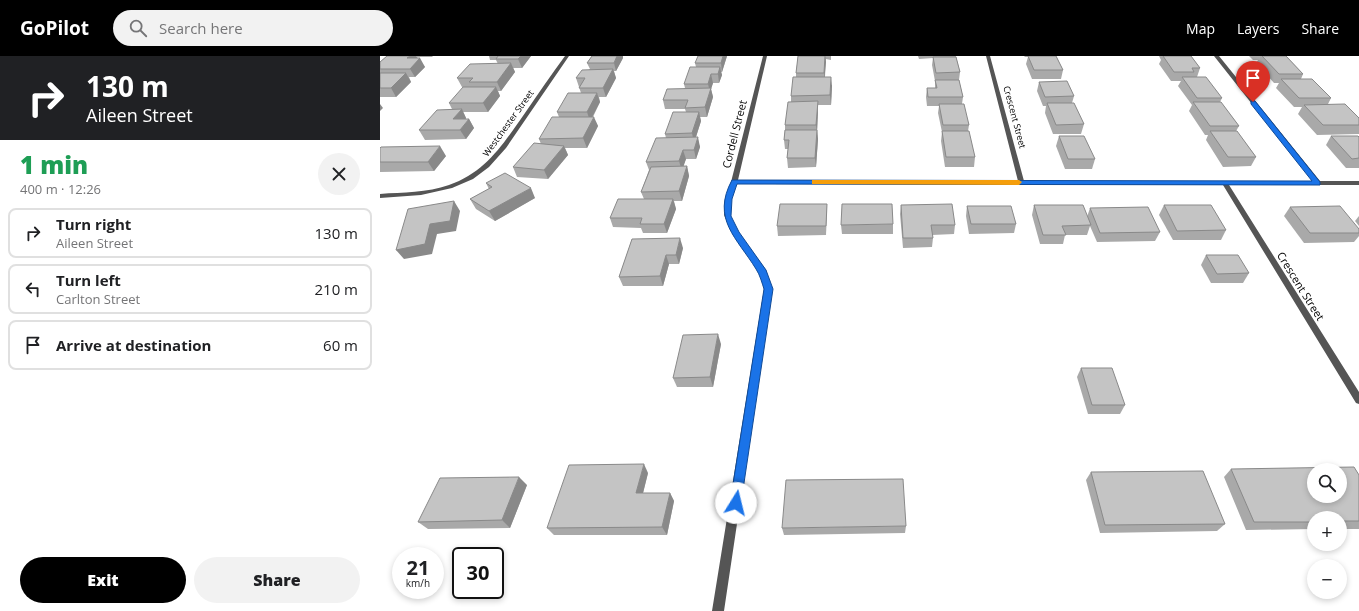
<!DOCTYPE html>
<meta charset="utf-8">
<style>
body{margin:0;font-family:"Open Sans",sans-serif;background:#f2f2f2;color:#202124;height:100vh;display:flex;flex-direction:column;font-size:15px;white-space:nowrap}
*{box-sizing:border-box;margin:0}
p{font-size:13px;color:#757577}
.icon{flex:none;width:22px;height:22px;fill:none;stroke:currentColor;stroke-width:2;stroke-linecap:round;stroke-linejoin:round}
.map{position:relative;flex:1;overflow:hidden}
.drawer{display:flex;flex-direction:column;background:#fff;width:380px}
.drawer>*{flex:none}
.hud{background:#202124;color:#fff;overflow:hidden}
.controls{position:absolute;left:927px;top:407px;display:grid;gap:8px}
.controls a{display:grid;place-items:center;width:40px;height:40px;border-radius:50%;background:#fff;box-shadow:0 2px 6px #0003;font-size:20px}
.speed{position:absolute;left:12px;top:491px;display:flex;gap:8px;font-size:20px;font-weight:700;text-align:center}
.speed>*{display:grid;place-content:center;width:52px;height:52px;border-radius:50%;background:#fff;box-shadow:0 2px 6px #0003;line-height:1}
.speed small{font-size:10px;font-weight:400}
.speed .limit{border:2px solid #111;border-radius:6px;background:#fff;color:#111}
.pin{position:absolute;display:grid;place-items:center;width:34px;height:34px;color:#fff;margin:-41px -17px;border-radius:50% 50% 50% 0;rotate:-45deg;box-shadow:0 0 4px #0007}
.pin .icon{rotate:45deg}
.me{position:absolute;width:44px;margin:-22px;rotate:9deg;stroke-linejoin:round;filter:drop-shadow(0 0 3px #0008)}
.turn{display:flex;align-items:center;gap:14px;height:84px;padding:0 20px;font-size:18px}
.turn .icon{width:52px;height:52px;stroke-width:2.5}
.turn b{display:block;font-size:28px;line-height:34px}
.round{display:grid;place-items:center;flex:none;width:42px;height:42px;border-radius:21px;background:#f2f2f2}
.head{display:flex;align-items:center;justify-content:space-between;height:68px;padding:0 20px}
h1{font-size:24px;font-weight:800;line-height:30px;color:#1e9e55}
.button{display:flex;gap:8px;margin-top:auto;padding:8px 20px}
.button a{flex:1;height:46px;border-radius:24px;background:#000;color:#fff;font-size:16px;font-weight:800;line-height:46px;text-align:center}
.button a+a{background:#f2f2f2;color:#202124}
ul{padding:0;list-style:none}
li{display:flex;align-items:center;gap:12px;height:50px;margin:0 8px 6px;padding:0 12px;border:2px solid #e0e0e0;border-radius:8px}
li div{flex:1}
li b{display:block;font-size:15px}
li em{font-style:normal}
header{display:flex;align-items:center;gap:24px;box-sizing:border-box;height:56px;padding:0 20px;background:#000;color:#fff}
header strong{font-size:19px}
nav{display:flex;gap:22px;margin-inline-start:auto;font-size:14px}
.search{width:280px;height:36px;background:#f2f2f2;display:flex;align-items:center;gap:10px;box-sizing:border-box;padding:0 14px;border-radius:22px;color:#757577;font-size:15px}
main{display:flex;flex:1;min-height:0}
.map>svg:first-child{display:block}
</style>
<header>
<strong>GoPilot</strong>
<div class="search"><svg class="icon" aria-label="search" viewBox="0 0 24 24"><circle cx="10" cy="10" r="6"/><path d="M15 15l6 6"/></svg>Search here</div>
<nav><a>Map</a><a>Layers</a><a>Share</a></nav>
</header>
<main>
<section class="drawer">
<div class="hud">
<div class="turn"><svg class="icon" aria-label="right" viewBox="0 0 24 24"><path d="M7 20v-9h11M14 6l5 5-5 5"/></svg><div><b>130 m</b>Aileen Street</div></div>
</div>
<div class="head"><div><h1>1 min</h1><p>400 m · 12:26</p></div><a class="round"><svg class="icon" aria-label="close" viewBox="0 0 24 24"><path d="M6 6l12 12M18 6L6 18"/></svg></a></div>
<ul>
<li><svg class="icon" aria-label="right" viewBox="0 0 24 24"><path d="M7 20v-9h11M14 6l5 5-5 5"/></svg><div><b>Turn right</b><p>Aileen Street</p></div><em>130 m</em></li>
<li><svg class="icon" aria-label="left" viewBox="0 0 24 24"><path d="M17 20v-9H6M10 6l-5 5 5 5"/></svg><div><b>Turn left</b><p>Carlton Street</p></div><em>210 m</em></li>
<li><svg class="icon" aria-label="arrive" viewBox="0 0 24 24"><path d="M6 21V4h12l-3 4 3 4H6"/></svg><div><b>Arrive at destination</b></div><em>60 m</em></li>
</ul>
<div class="button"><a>Exit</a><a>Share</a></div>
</section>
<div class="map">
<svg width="979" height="555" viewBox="0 0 979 555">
<rect width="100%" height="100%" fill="#fff"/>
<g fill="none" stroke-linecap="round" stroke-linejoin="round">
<g fill="#555" fill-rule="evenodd">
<path d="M185 0H189L126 92 109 111 93 123 72 132 41 139 0 142V138C23 136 47 137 69 129 106 116 123 88 145 57 158 38 171 19 185 0Z"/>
<path d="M383 0H387L358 124 638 125 606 0H610L644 125H933L834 0H839L940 125H979V129H849L979 336V348L976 347 843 129 356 128 351 143 350 159 358 176 386 214 392 233 344 555H332L384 233 379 215 352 177 344 159 345 143 351 126Z"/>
</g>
</g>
<g fill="#a9a9a9">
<path d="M7 0H53L52 1H37L45 11 35 21H29L31 26 16 41H0V6Z"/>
<path d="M109 0H151L142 12H133L135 16 121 35H118L120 40 108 56H83L86 62V63H89L94 72 86 83 45 84 39 74 72 53 69 47 91 31H82L77 22 118 8 116 4H110Z"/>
<path d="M212 0H243V2L236 15H234L236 22 226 41H219L220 46 213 61 218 70 207 92H185L188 99 168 123 137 121 133 111 161 88 159 83 179 61 177 56 201 37 196 22 210 13 207 7Z"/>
<path d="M347 0 342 16H341L342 19 339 27H333L331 33 333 41 327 61H320L321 65 316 81 320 91 316 103H306L303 110H307L309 120 302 145H294L296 153 287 177H263L261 172 233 171 230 162 264 143 261 136 269 114 266 106 286 82 285 78 306 56 305 53H285L283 44 305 32 304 28 316 11 315 7Z"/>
<path d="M418 0H451V4L446 3 445 21 452 30 451 49H438V54L437 74 438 83 436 111 408 112 407 102 408 93H405L404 84 405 74V69L411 46V40L416 21V17Z"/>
<path d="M538 0H576L580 16 579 24 583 41 582 48 589 69 588 75 595 101 594 111H565L561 85 562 76 558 57 559 50H547L546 41 547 32H555V25L552 9 553 2 539 3Z"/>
<path d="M644 0H676L683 14 681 23H652L646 8 648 1H645Z"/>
<path d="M779 0H811L820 12 817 21 842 42 840 46 859 70 856 75 876 101 871 110 843 111 826 84 828 79H825L809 55 812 49 798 30 801 25H791L779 8 781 4Z"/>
<path d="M869 0H906L923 18 921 23 951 42 948 48 979 62V78L937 79 918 58 922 51H914L896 32 899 27H894L876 7 878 4H873Z"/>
<path d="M659 26 694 40 692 47 704 68 701 78H673L665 57 666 50H663L657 35Z"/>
<path d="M679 80 715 103 712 113H685L676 90Z"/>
<path d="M951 80 979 81V112H966L946 89Z"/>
<path d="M0 92 66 100 54 115 0 116Z"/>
<path d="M106 127 155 142 115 165 96 153 90 143 109 133Z"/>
<path d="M447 148V157L446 179 398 180 397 170Z"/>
<path d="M521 149 575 169 574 178 552 179 553 182 552 191 523 192 520 158Z"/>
<path d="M654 149 707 161 710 152 780 176 775 185 717 186 710 170 707 179H685L683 188H660L652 159Z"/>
<path d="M784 149 846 174 841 184H793L779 159Z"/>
<path d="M587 150 636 168 634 177 589 178 586 160Z"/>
<path d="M910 151 979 173V180L974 186 924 187 904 160Z"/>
<path d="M979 160V170L975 165Z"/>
<path d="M513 168V178H462L461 169Z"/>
<path d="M252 183 303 192 299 208H289L283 230H243L239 221Z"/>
<path d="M826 199 869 217 863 227H831L821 209Z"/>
<path d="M341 288 333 331H297L293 322Z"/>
<path d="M701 312 745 349 740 358H708L697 321Z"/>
<path d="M851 413 979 419V473H960V462H934V473L866 474 844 421Z"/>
<path d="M711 416 845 468 837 475 720 477 706 424Z"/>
<path d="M268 417 263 437H290L294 445 287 479H174L167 472Z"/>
<path d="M147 429 130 472 48 473 38 466Z"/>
<path d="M526 470 525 477 404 479 402 472Z"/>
</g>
<g fill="#898989">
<path d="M30 0H36L38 4 40 2 45 11 35 21 30 13 27 2Z"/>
<path d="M141 0H151L142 12 138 3Z"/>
<path d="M237 0H243V2L236 15 234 7Z"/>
<path d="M343 0H347L342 16 341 7Z"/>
<path d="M445 0 446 6 444 26V17Z"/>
<path d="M131 7 135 16 121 35 117 26Z"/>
<path d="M340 11 342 19 339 27 338 18Z"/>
<path d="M233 13 236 22 226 41 223 32Z"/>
<path d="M26 17 31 26 16 41 11 32Z"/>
<path d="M331 18 333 27 331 33 333 41 327 61 325 51 330 36 328 28Z"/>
<path d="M451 21 452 30 451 49 450 39Z"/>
<path d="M116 31 120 40 108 56 103 47Z"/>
<path d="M217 37 220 46 210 65 207 56Z"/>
<path d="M438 45V54L437 78 436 69Z"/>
<path d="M0 48 3 52 0 55Z"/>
<path d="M82 53 86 62 78 73 73 63Z"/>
<path d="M319 56 321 65 314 87 312 77Z"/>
<path d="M214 61 218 70 207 92 203 82Z"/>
<path d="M89 63 94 72 86 83 80 74Z"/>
<path d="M437 74 438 83 436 111 435 102Z"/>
<path d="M318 81 320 91 316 103 314 94Z"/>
<path d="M60 90 66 100 54 115 48 106Z"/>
<path d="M184 90 188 99 168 123 164 114Z"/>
<path d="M303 94 306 103 302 115 299 105Z"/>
<path d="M307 110 309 120 302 145 299 135Z"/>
<path d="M151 132 155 142 115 165 109 155Z"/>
<path d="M293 143 296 153 287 177 284 168Z"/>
<path d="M74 145 80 155 76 175 57 178 52 198 24 203 16 194 50 168Z"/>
<path d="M300 182 303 192 299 208 296 199Z"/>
<path d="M286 199 289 208 283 230 280 220Z"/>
<path d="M338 278 341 288 333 331 330 321Z"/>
<path d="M264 408 268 417 261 445 256 437Z"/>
<path d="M139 421 147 429 130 472 122 464Z"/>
<path d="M290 437 294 445 287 479 282 471Z"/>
</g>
<g fill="#c4c4c4" stroke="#898989" fill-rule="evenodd">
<path d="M7 0H30L27 2H40L30 13H0V6Z"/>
<path d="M118 0H141L138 3H116Z"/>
<path d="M212 0H237L234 7H207Z"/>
<path d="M318 0H343L341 7H315Z"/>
<path d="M418 0H445L444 17H416Z"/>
<path d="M648 0H676L683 14H654Z"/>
<path d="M783 0H811L820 12H812L814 16H794Z"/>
<path d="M882 0H906L923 18H899Z"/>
<path d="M553 1H576L580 16 556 17Z"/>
<path d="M131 7 117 26H89L93 22H77L90 8Z"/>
<path d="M310 11H340L338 18H331L328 28H304Z"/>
<path d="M233 13 223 32H199L205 22H196L202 14Z"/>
<path d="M0 17H26L11 32H0Z"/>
<path d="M413 21H451L450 39 411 40Z"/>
<path d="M802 21H826L842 42H817Z"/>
<path d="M901 23H932L951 42H919Z"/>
<path d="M555 24H579L583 41H548L547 32H557Z"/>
<path d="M687 25 694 40 665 41 659 26Z"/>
<path d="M83 31H116L103 47H69Z"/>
<path d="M331 32 325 51 305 52 308 44H283L287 33Z"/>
<path d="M188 37H217L207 56H177Z"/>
<path d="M438 45 436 69H405L408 46Z"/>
<path d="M813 46H841L859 70H830Z"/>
<path d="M667 47H694L704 68 676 69Z"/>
<path d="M559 48H584L589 69H563Z"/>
<path d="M965 48 979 62V69H943L924 49Z"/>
<path d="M82 53 73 63H89L80 74H39L57 54Z"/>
<path d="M293 56H319L312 77 285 78Z"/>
<path d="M172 61H214L203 82 159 83Z"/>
<path d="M405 74H437L435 102H407L409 84H404Z"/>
<path d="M562 75H589L595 101H566Z"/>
<path d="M830 75H857L876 101H848Z"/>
<path d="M679 80H704L715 103H688Z"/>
<path d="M951 80H978L979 81V102L972 103Z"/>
<path d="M318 81 314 94H303L299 105 266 106 276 82Z"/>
<path d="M154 87 184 90 164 114 133 111Z"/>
<path d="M60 90 48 106H0V92L1 91Z"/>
<path d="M307 110 299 135 261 136 271 111Z"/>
<path d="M125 117 151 132 109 155 90 143 112 131 106 127Z"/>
<path d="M238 143H293L284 168H260L262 162H230Z"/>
<path d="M74 145 70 165 50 168 45 188 16 194 28 153Z"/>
<path d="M400 148H447L446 170H397Z"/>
<path d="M462 148H512L513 168 461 169Z"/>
<path d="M572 148 575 169H551L553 182H523L521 149Z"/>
<path d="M654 149H703L711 169 682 170 686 179H663Z"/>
<path d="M784 149H831L846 174 797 175Z"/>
<path d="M587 150H631L636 168H591Z"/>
<path d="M960 150 979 173V177H930L910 151Z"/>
<path d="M768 151 780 176 720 177 710 152Z"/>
<path d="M300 182 296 199H286L280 220 239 221 252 183Z"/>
<path d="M826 199H858L869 217 837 218Z"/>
<path d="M338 278 330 321 293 322 303 279Z"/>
<path d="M701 312H732L745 349H712Z"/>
<path d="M264 408 256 437H290L282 471 167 472 189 409Z"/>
<path d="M974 411 979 419V465H960V462H934V466H874L851 413ZM934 414H960V440H934Z"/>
<path d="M823 415 845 468 725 469 711 416Z"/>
<path d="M139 421 122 464 38 466 60 422Z"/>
<path d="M523 423 526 470 402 472 406 424Z"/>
</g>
<path fill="#1a73e8" stroke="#114b97" d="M871 45H875L940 126V129L357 128 352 143 351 160 359 176 386 214 393 233 361 447 360 451 356 452 352 451 350 447 384 233C382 227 380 219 376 213 357 182 331 163 352 124L932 125 871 48Z"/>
<path fill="#f59e0b" d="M432 124H639L642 126 639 129 434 128H432Z"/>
<g text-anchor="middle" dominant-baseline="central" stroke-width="3.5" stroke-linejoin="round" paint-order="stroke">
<g font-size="9" fill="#000" stroke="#fff">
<text transform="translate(635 61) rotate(75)">Crescent Street</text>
<text transform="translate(128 67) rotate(-54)">Westchester Street</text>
</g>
<g font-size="11" fill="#000" stroke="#fff">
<text transform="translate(354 78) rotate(-76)">Cordell Street</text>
<text transform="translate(921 230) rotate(58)">Crescent Street</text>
</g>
</g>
</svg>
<div class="controls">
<a><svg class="icon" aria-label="search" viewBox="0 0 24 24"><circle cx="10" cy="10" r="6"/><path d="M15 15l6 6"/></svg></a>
<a>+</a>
<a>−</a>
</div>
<div class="speed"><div>21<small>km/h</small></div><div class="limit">30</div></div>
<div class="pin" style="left:873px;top:46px;background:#d93025"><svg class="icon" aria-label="arrive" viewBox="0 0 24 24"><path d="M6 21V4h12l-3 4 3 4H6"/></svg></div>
<svg class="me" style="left:356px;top:447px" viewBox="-20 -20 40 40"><circle r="19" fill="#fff"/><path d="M0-13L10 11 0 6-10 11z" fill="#1a73e8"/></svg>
</div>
</main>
